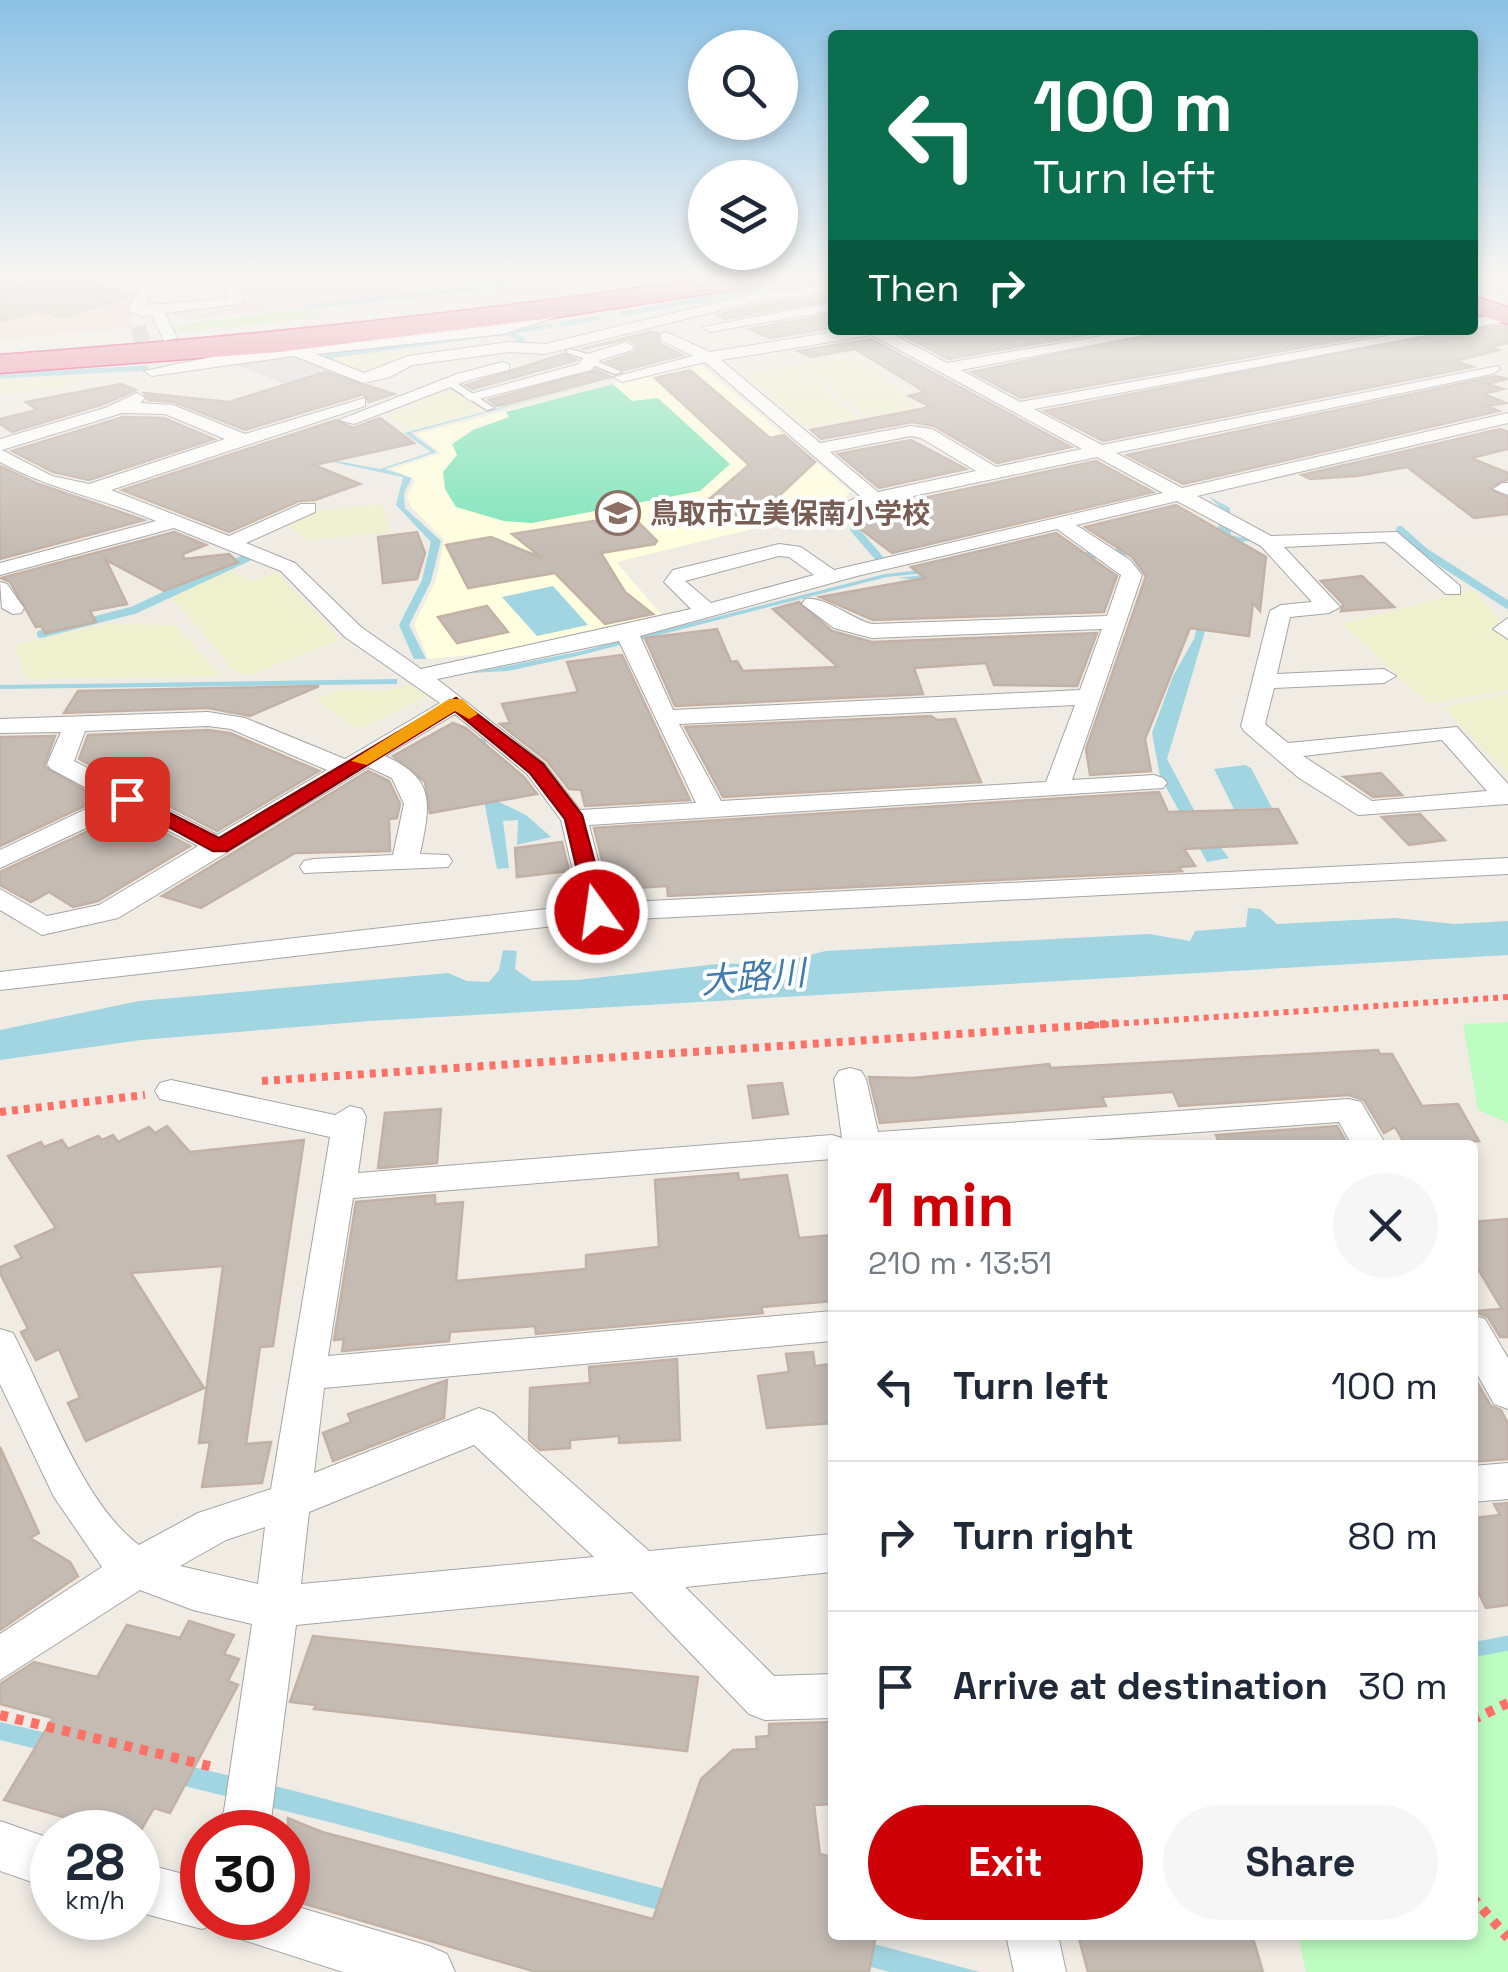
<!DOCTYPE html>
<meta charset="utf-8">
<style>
body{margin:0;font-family:"Space Grotesk","Noto Sans JP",sans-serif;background:#f6f6f7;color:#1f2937;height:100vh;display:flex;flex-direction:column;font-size:38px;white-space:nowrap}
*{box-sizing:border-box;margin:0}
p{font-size:32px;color:#747a83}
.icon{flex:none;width:55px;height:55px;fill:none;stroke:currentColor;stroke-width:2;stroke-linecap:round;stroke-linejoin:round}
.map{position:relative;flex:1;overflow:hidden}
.details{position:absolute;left:828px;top:1140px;width:650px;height:800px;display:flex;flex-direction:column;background:#fff;border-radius:10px;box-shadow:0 5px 15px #0003}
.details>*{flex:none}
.guide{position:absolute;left:828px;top:30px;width:650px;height:305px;border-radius:10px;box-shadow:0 5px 15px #0003;background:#0b6e4f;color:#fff;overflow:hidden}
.buttons{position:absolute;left:688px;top:30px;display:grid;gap:20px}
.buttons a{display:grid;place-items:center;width:110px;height:110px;border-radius:50%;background:#fff;box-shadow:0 5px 15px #0003;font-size:50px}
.speed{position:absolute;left:30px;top:1810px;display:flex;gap:20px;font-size:50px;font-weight:700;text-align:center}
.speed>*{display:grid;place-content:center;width:130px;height:130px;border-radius:50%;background:#fff;box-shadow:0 5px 15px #0003;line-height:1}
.speed small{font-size:25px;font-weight:400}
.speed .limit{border:15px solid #d22;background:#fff;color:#111}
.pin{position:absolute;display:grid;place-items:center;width:85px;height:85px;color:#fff;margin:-42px;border-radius:20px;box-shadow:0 5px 15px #0006}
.me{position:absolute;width:110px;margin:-55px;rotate:346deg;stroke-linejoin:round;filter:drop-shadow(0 0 8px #0008)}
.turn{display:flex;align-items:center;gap:35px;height:210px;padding:0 40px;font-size:45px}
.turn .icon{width:130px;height:130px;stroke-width:2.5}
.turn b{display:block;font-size:70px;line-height:85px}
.then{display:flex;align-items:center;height:95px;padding:0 40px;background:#0003;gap:20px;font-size:38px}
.round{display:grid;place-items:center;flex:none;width:105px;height:105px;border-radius:52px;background:#f6f6f7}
.head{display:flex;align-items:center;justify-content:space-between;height:170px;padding:0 40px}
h1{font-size:60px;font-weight:700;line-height:75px;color:#cd0008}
.button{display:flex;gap:20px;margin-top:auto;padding:20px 40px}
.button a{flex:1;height:115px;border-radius:60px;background:#cd0008;color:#fff;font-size:40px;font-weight:700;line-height:115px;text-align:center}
.button a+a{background:#f6f6f7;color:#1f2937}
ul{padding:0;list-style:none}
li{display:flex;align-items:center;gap:30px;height:150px;padding:0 40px;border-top:2px solid #e0e1e3}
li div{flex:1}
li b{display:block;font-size:38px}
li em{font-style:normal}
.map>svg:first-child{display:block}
</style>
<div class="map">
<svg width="1508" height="1972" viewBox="0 0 1508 1972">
<rect width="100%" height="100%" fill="#f0ece4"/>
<path fill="#dddbdb" d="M288 354 362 380 315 395 233 364Z"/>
<g fill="#f2d2d2">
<path d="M33 276H152L133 308 132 328 0 339V278L9 282Z"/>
<path d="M266 276H399L412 295 192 319 163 315V309L251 302 239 279Z"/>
</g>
<path fill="#fffede" d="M697 362 850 491 836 509 616 562 661 614 482 654 428 659 414 624 436 580 444 540 411 507 407 497 415 480 391 469 441 453 416 434Z"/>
<g fill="#eff0ce">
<path d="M157 276H222L235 302 138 309Z"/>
<path d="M421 347 429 354 400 357 368 372 330 357Z"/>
<path d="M854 355 883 377 914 408 866 417 801 364Z"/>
<path d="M795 364 860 419 807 427 745 375Z"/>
<path d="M101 374 60 387 0 396V381Z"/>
<path d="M448 388 483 410 414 430 386 414 417 406 411 402Z"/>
<path d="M383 504 389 532 307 541 286 525 312 511Z"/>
<path d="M227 570 253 581 276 572 340 640 253 674H237L170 595Z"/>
<path d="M1474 589 1500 622 1495 628 1508 639V690L1429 704 1342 624Z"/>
<path d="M106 624 176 625 221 676 26 679 14 645Z"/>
<path d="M408 685 429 696 358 730 315 699 341 690 385 691Z"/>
<path d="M1508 694V773L1442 707Z"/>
</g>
<path fill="#cceea6" d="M305 309H319L324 317 173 333 172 325Z"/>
<g fill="#befdc1">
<path d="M1508 1022V1123L1478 1110 1463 1024Z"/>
<path d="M1508 1648V1972H1306L1298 1935H1472L1473 1655Z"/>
</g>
<path fill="#7ce4b8" d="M613 384 632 401 658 398 730 464 700 491 532 523 504 521 456 507 445 489 443 472 457 455 452 444 473 430 509 417 506 412Z"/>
<g fill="#a1d5e1">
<path d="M615 378 411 433 437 452 385 469 412 478 404 493 405 508 441 541 431 581 409 625 426 659H414L399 625 422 580 431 542 396 505 403 477 257 446 380 469 431 452 404 433Z"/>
<path d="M1208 496 1230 508 1231 535 1252 540 1231 544 1167 759 1201 823 1229 858 1207 862 1160 776 1152 733 1173 676 1194 639 1218 545 912 579 897 578 1118 553 887 577 577 656 508 671 471 673 582 651 885 574 1217 538 1221 508Z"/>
<path d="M553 586 588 625 537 636 502 597Z"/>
<path d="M397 679V684L0 689V685Z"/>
<path d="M482 738 487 742 484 744 499 802 526 815 551 837 517 845 518 820 503 821 509 868 497 869 473 742Z"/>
<path d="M1245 765 1251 768 1272 808 1234 809 1214 769Z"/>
<path d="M1248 908 1260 909 1277 924 1395 918 1455 924 1508 921V955L370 1021 141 1040 0 1060V1030L139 1001 448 973 467 981 489 982 499 970 503 950 517 951 515 969 532 981 577 980 717 964 781 963 825 951 1149 934 1190 941 1195 931 1246 927Z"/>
<path d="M0 1722 291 1790 980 1972H890L333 1823 0 1740Z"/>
</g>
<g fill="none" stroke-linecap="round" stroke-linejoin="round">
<g stroke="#a1d5e1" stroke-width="5">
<path d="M27 277 31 276"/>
<path d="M0 284 11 281"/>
<path d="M308 307 548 280 540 276"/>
<path d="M623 314 758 289"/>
<path d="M562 324 598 318"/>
<path d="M508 333 523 340 514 345"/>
<path d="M328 356 550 326"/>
<path d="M0 376 146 368"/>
</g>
<g stroke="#a1d5e1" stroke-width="8">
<path d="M854 529 886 566"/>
<path d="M1400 530 1425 552 1508 605"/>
<path d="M41 634 134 610 255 554"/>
</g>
<path stroke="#a1d5e1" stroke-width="15" d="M1472 1650 1508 1643"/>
</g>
<g fill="#c4bbb3" stroke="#c3b1a5" stroke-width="2.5">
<path d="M37 276H70L132 295 63 318 38 311 0 321V285H18Z"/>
<path d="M832 297V300L725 319 717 315 759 305Z"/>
<path d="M832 314V328L770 338 749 329Z"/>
<path d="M1502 326 1508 327V343L1490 347 1499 350 1455 361 1473 367 1103 441 1045 411 1457 330Z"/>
<path d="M893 330H1114L948 359Z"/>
<path d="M1174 330H1399L1021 398 972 372Z"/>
<path d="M649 332 658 333 659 343 682 355 625 370 607 362 635 352 638 346 628 339 582 349Z"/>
<path d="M871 339 1071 447 997 463 934 426 912 422 821 439 811 430 931 407 909 396 925 392 855 349 811 357 798 351Z"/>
<path d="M563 354 577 360 473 389 466 385Z"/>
<path d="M596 370 611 377 507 404 497 406 489 400Z"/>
<path d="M690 370 770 438 784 435 815 462 763 511 680 524 749 465 655 378Z"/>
<path d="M325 372 394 394 369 402 364 394 245 430 174 402 148 400 144 393 229 402Z"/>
<path d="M1496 376 1507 379 1487 384 1503 389 1484 394 1506 403 1486 406 1499 411 1183 484 1127 455Z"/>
<path d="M121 384 136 390 104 404 12 432 0 424V419L37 410 26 402Z"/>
<path d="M123 417 164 418 214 439 89 480 53 472 12 451Z"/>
<path d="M380 418 414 443 314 465 360 484 315 500 299 501 229 532 122 490 336 420 353 428Z"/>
<path d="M1500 429 1508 432V449L1471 458 1508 473V479L1489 488 1508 498V514L1474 518 1407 467 1357 476 1310 479 1302 475Z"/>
<path d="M911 440 966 469 879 488 838 454Z"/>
<path d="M1096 461 1153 492 892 553 838 512H858Z"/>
<path d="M0 466 36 483 144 520 0 559Z"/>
<path d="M1176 505 1266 557 1260 611 1253 603 1249 636 1190 628 1145 739 1151 771 1090 775 1086 749 1146 576 1132 557 1085 527Z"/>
<path d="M631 515 657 541 655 544 601 553 625 592 653 614 605 624 555 573 468 588 446 545 491 537 542 558 512 534Z"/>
<path d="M174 532 206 545 183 554 184 559 229 554 238 562 164 591 106 560 127 604 90 611 96 622 45 633 41 626 36 627 10 582 1 578Z"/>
<path d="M417 532 425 553 417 579 383 583 378 537Z"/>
<path d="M1056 533 1117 576 1104 612 873 620 820 597 925 578 911 567Z"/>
<path d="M1362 576 1394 607 1341 611 1343 604 1321 581Z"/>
<path d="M799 602 832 631 872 642 1097 633 1077 686 994 685 986 663 914 668 923 694 675 706 645 638 717 629 731 662 737 661 743 671 838 667 773 609Z"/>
<path d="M487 606 508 632 457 643 438 617Z"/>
<path d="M622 655 690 800 585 806 581 790 569 789 547 761 500 724 510 723 502 704 578 692 567 662Z"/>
<path d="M319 686 250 716 208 708 64 713 78 691Z"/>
<path d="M931 716 937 720 955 719 981 782 723 797 685 727Z"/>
<path d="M453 723 466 728 524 777 537 794 430 813 425 782 393 756Z"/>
<path d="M208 730 230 733 319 771 217 831 79 759 88 735Z"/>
<path d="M55 736 44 766 99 799 0 846V737Z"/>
<path d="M368 771 389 781 400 804 397 818 389 819 390 851 295 853 201 908 162 896Z"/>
<path d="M1381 773 1402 795 1373 797 1344 777Z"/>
<path d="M1159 792 1168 812 1278 809 1297 843 1184 849 1195 866 1179 867 1182 871 668 896 667 886 620 889 609 867 604 868 594 828Z"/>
<path d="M127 813 190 846 98 901 73 907 49 892 31 902 0 885V872Z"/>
<path d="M1420 814 1445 840 1409 845 1382 817Z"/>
<path d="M562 842 569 871 517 877 515 848Z"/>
<path d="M1378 1050 1380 1054H1392L1422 1106 1458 1104 1479 1141 1405 1144 1395 1127 1384 1133 1364 1100 1349 1095 1179 1106 1173 1092 1102 1097 1106 1106 880 1123 869 1077 913 1078 1049 1064 1051 1068Z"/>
<path d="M782 1083 788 1114 753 1118 748 1086Z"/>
<path d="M441 1109 437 1163 378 1168 385 1113Z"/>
<path d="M167 1126 190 1152 304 1140 273 1346 260 1347 246 1444 271 1442 262 1483 202 1487 210 1442 199 1443 223 1266 131 1273 204 1388 86 1441 68 1403 80 1398 59 1349 36 1360 21 1332 28 1329 0 1273V1267L22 1258 15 1246 56 1228 8 1156 41 1142 44 1147 62 1140 68 1149 98 1136 102 1140 113 1135 118 1142 149 1127 155 1133Z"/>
<path d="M1337 1126 1348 1145H1220L1216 1135Z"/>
<path d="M738 1173 739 1180 787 1175 799 1238 832 1235V1301L761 1307 763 1313 536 1334 535 1326 450 1332 449 1341 342 1351 344 1339 334 1340 356 1202 435 1195V1204L463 1202 456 1281 586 1269V1255L659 1247 655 1180Z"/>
<path d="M1508 1219V1337H1500L1488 1317 1473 1311 1502 1309 1472 1259V1222Z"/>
<path d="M813 1352 815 1366 832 1364V1423L767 1428 758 1376 789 1372 786 1354Z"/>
<path d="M677 1359 680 1440 619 1443V1436L570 1440V1448L540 1450 529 1440 530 1388 590 1383 589 1367Z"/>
<path d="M1472 1374 1491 1406 1501 1410 1508 1424V1459L1472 1462Z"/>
<path d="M447 1380 444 1418 333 1461 323 1433 351 1422 348 1414Z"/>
<path d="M0 1447 39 1533 30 1538 70 1562 78 1576 0 1630Z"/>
<path d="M1508 1503V1605L1486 1608 1472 1580V1518L1500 1515 1494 1504Z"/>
<path d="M189 1621 234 1635 224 1654 239 1659 228 1681 238 1685 170 1813 154 1808 140 1832H58L67 1818 4 1800 53 1718 0 1704V1684L34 1662 97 1677 127 1625 180 1638Z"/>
<path d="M313 1636 698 1677 687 1751 314 1709 316 1705 290 1702Z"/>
<path d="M832 1722V1804L814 1805 820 1854 832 1857V1935H876L869 1972H536L288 1899V1818L322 1832 653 1919 701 1779 733 1750 757 1749 756 1737 769 1736V1724Z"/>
<path d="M1078 1935H1252L1263 1972H1088Z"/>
</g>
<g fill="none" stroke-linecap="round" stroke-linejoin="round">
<path stroke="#c6c3bc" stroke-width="16" stroke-dasharray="16 8" stroke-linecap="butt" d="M138 326 149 362"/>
<g stroke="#a5a5a5" stroke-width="3">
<g id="lane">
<path d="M570 349 594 356V360L622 372 615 374 590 364V360L567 353 566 351Z"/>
<path d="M446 380H452L494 408 487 410 446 384Z"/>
</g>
</g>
<g stroke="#a5a5a5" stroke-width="2">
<g id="street">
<path d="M4 276H22L23 278 16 282Z"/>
<path d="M148 276H162L145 305 229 299 218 276H232L245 303 165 313 177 338 164 341 151 314 142 317 128 310Z"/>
<path d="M589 276H624L566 288 559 284Z"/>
<path d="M645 276H663L664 278 657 282Z"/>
<path d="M1472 276H1508V281L1472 282Z"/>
<path d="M832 285V293L757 301 545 354 509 352 412 365 390 377 363 383 294 356 152 376 144 371 230 353 503 324 540 315 538 311 545 307 557 317 503 334 316 354 364 373 408 356 509 342 545 344 757 293Z"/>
<path d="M830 303V311L710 332 702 327Z"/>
<path d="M1508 313V321L1472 328V319Z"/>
<path d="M846 330H885L947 363 1136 330H1170L961 370 1020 402 1420 330H1453L1034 409 1102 445 1498 366 1500 369 1492 374 1116 453 1182 488 1508 413V423L1197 496 1271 536 1397 532 1460 586V594H1446L1385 542 1284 547 1340 607 1329 613 1290 617 1277 674 1384 669 1396 676 1384 683 1274 688 1265 724 1288 743 1457 727 1508 784V804L1358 815 1299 778 1244 731 1241 726 1270 611 1281 605 1312 602 1261 546 1177 501 1076 525 1130 560 1142 575 1072 780 1154 775 1163 778 1167 783 1163 788 589 825 609 903 1508 858V874L597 921 0 990V972L581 905 561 820 527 774 455 714 385 756C437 779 430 805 420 854L448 855 452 861 448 867 304 873 300 867 304 861 314 859 393 855 404 804 392 778 368 767 118 918 42 935 0 910V889L47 916 99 905 198 846 127 809 0 868V850L107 799 51 769 47 764 61 732 0 733V719L208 712 245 718 345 759 440 703 345 637 281 571 174 528 0 575V563L156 521C104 499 49 489 0 462V439L105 408 137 393 145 398 140 403 173 405 245 434 365 398V406L111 490 229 536 301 504H315V512L246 543 295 563 361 627 421 669 691 609 664 582 673 570 779 544 801 547 834 570 1163 493 1097 457 857 508 847 502 860 496 705 362 622 382 614 377 693 356 661 340V334L666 332 710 352ZM872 335 1082 449 996 467 932 429 911 426 820 443 721 360ZM122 413 165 414 225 439 89 484 52 476 2 450ZM911 436 921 438 976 471 878 492 830 452ZM1057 529 1121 575 1107 616 872 624C851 619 826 596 805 599L802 604 834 628 872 638 1102 629 1080 690 673 710 640 636 857 576ZM779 556 789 557 814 575 711 603 685 581ZM619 641 696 803 580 810 545 764 437 679ZM1075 705 1046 782 721 801 679 724ZM208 726 231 729 327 770 217 835 74 761 85 731ZM1442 740 1487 791 1372 801 1303 756Z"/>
<path d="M626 342 634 347 632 350 600 360 591 370 471 401 463 396 579 364 585 355Z"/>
<path d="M503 362 509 364V370L469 380 354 424 339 420 457 374Z"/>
<path d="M1502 483H1508V495L1493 489Z"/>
<path d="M0 582 7 584 24 608 21 613 13 614 2 608Z"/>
<path d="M1508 618V639L1493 629Z"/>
<path d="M850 1068 861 1071 866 1079 878 1132 1349 1099 1361 1102 1386 1145H1352L1339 1122 1019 1145H832V1159L353 1198 328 1356 832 1311V1341L324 1388 314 1473 479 1408 493 1413 649 1551 832 1534V1572L685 1587 774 1676 832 1674V1718L765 1720 749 1714 632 1592 296 1625 271 1820 266 1832H215L224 1811 252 1624 193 1610 140 1590 0 1680V1634L102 1567 54 1497 0 1384V1329L13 1333C46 1396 82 1503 139 1545L198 1513 271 1489 330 1137 160 1099 155 1091 160 1083 171 1080 335 1115 350 1106 362 1109 366 1117 358 1173 832 1135 842 1138 834 1079 839 1071ZM474 1445 594 1557 301 1584 309 1512ZM265 1527 258 1584 180 1566 226 1540Z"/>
<path d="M1472 1315 1485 1319 1508 1358V1409L1494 1404 1472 1365Z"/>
<path d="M1508 1463V1499L1472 1502V1466Z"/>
<path d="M0 1821 52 1839V1889L0 1871Z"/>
<path d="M138 1862 202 1879V1918H222L220 1922 202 1929 138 1912Z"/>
<path d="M288 1904 429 1946 447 1954 455 1972H343L231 1936 224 1918H288Z"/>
<path d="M1006 1935H1058L1066 1972H1014Z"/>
</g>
</g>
<g stroke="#e71867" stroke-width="3">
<g id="highway">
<path d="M718 276H781L768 284 545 319 279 352 0 373V355C241 337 479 313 718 276Z"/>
<path d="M1472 296 1508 307V324L1472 313Z"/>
</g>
</g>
<path stroke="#ff7066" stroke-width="6" stroke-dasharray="5 5" stroke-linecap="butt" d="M1084 1026 1508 997"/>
<g stroke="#ff7066" stroke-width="8" stroke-dasharray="6 6" stroke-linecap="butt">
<path d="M262 1081 1121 1023"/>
<path d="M0 1112 145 1095"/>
</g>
<g stroke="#ff7066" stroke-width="10" stroke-dasharray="8 8" stroke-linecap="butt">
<path d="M0 1715 217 1768"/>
<path d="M1472 1720 1508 1703"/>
<path d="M1472 1897 1508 1938"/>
</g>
<use href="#lane" fill="#fff" fill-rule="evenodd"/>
<use href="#street" fill="#fff" fill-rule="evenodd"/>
<use href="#highway" fill="#ed869d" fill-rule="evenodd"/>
</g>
<linearGradient id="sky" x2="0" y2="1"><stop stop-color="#8bc1e5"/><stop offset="0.5" stop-color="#f8f6f3"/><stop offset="1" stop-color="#f8f6f3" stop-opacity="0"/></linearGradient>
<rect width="1508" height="552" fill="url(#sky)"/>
<path fill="#cd0008" stroke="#850005" stroke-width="2.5" d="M456 698 543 764 582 815 608 912 605 917 597 918 587 912 565 819 530 773 455 711 227 851H213L117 799 134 795 219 838Z"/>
<path fill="#f59e0b" d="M449 699H462L478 714 469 719 455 711 367 765 351 761Z"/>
<defs>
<g id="school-ring" transform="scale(2.25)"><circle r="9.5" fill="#fff" stroke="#8d6e63" stroke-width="1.5"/><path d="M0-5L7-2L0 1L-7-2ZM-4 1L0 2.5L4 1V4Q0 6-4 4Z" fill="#8d6e63"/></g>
</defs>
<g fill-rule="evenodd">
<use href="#school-ring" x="618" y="513"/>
</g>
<g text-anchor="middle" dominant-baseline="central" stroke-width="8" stroke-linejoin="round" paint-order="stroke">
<g font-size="28" font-weight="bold" fill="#785e54" stroke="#fff" text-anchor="start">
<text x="650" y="513">鳥取市立美保南小学校</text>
</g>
<g font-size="35" font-style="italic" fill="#417bad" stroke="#fff">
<text transform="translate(753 977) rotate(-5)">大路川</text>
</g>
</g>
</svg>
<div class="buttons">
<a><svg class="icon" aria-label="search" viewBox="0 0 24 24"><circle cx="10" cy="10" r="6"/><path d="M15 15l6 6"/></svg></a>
<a><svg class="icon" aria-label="layers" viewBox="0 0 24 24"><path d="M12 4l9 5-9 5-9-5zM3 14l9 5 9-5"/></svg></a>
</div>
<div class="speed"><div>28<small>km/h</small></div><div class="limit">30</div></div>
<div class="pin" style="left:127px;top:799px;background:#d93025"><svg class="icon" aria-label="arrive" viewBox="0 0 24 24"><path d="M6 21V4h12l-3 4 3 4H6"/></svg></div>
<svg class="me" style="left:597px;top:912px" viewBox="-20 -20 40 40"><circle r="17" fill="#cd0008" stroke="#fff" stroke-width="3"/><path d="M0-11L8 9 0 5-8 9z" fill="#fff"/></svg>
<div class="guide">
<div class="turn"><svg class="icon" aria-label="left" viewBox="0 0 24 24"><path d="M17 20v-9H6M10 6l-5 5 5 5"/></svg><div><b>100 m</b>Turn left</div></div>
<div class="then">Then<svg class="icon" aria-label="right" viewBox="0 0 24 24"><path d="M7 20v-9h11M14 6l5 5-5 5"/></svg></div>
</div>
<section class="details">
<div class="head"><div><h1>1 min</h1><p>210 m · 13:51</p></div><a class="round"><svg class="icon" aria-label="close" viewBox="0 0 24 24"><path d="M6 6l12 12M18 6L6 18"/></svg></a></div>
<ul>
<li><svg class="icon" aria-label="left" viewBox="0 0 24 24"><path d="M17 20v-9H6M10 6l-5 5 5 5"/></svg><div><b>Turn left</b></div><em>100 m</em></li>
<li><svg class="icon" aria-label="right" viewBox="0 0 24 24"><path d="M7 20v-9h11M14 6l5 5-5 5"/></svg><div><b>Turn right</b></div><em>80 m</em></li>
<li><svg class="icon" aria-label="arrive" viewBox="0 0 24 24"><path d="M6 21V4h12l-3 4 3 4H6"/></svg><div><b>Arrive at destination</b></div><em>30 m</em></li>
</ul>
<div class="button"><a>Exit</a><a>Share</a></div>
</section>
</div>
